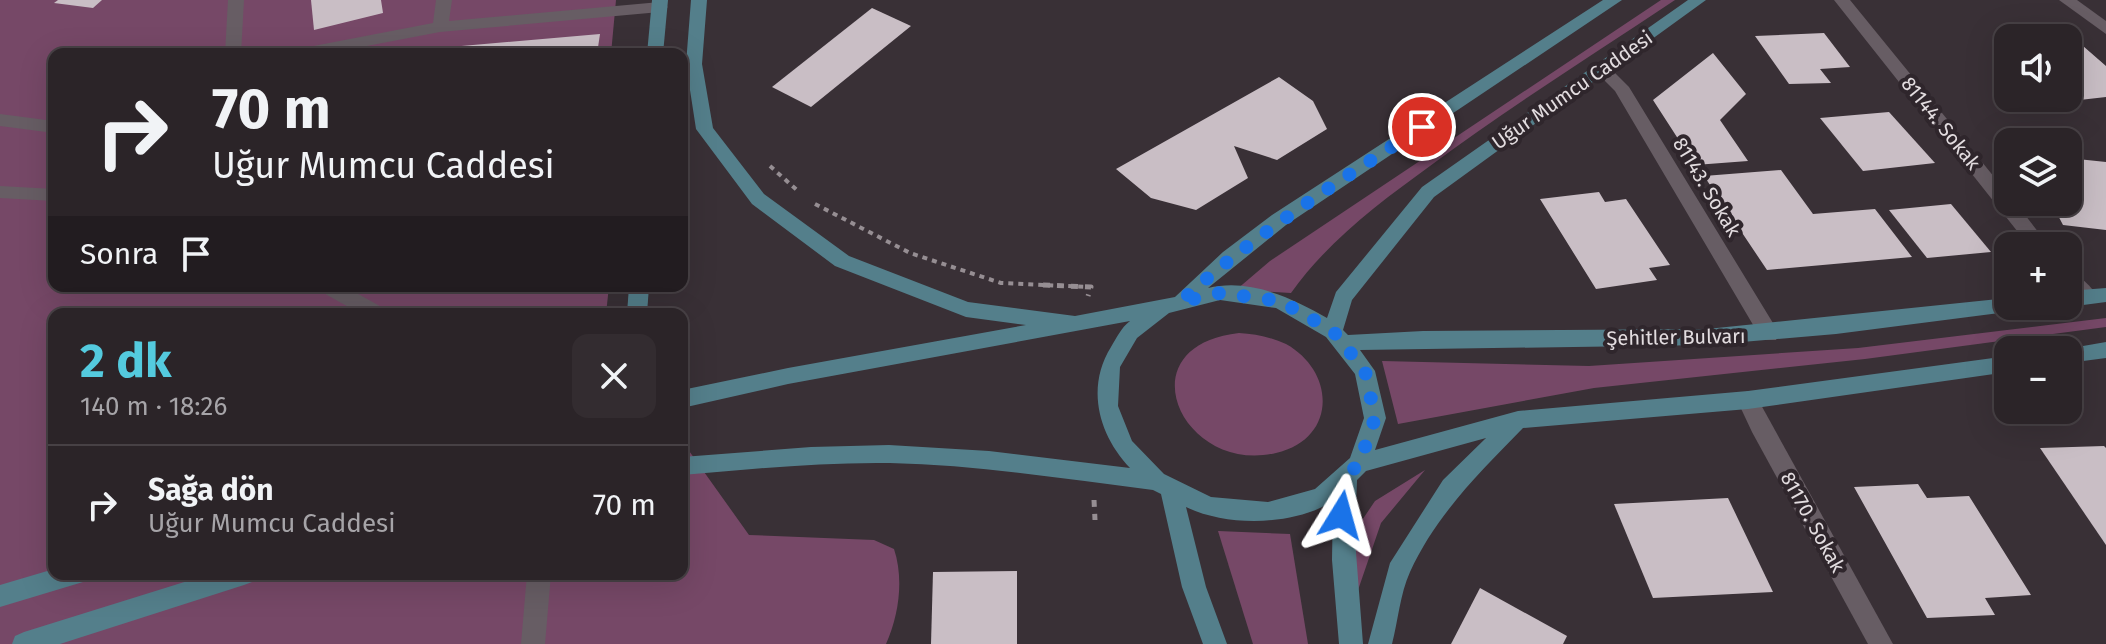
<!DOCTYPE html>
<html lang="tr">
<meta charset="utf-8">
<style>
body{margin:0;font-family:"Fira Sans",sans-serif;background:#332c30;color:#f1f3f6;height:100vh;display:flex;flex-direction:column;font-size:30px;white-space:nowrap}
*{box-sizing:border-box;margin:0}
p{font-size:26px;color:#a6a4a8}
.icon{flex:none;width:44px;height:44px;fill:none;stroke:currentColor;stroke-width:2;stroke-linecap:round;stroke-linejoin:round}
.map{position:relative;flex:1;overflow:hidden}
.panel{position:absolute;left:48px;top:308px;width:640px;height:272px;display:flex;flex-direction:column;background:#2b2428;border-radius:16px;box-shadow:0 8px 32px #0002,0 0 0 2px #474145}
.panel>*{flex:none}
.banner{position:absolute;left:48px;top:48px;width:640px;height:244px;border-radius:16px;box-shadow:0 8px 32px #0002,0 0 0 2px #474145;background:#2b2428;color:#f1f3f6;overflow:hidden}
.buttons{position:absolute;left:1994px;top:24px;display:grid;gap:16px}
.buttons a{display:grid;place-items:center;width:88px;height:88px;border-radius:16px;background:#2b2428;box-shadow:0 8px 32px #0002,0 0 0 2px #474145;font-size:40px}
.pin{position:absolute;display:grid;place-items:center;width:68px;height:68px;color:#fff;margin:-34px;border:4px solid #fff;border-radius:50%;box-shadow:0 2px 8px #0007}
.me{position:absolute;width:88px;margin:-44px;rotate:8deg;stroke-linejoin:round;filter:drop-shadow(0 0 6px #0008)}
.turn{display:flex;align-items:center;gap:28px;height:168px;padding:0 32px;font-size:36px}
.turn .icon{width:104px;height:104px;stroke-width:2.5}
.turn b{display:block;font-size:56px;line-height:68px}
.then{display:flex;align-items:center;height:76px;padding:0 32px;background:#0003;gap:16px;font-size:30px}
.round{display:grid;place-items:center;flex:none;width:84px;height:84px;border-radius:16px;background:#332c30}
.head{display:flex;align-items:center;justify-content:space-between;height:136px;padding:0 32px}
h1{font-size:48px;font-weight:700;line-height:60px;color:#54cade}
ul{padding:0;list-style:none}
li{display:flex;align-items:center;gap:24px;height:120px;padding:0 32px;border-top:2px solid #474145}
li div{flex:1}
li b{display:block;font-size:30px}
li em{font-style:normal}
.map>svg:first-child{display:block}
</style>
<div class="map">
<svg width="2106" height="644" viewBox="0 0 2106 644">
<rect width="100%" height="100%" fill="#393036"/>
<g fill="#764867">
<path d="M0 0H616L611 54H54V286H609L606 314H54V574H682V441L749 535 874 540 894 549C904 579 899 615 886 644H0Z"/>
<path d="M1661 0H1675C1593 55 1509 107 1430 166 1379 203 1328 241 1291 293L1236 290 1270 261Z"/>
<path d="M2106 318V327L1865 359 1594 388 1398 424 1382 361 1589 366 1858 348Z"/>
<path d="M1239 333C1255 334 1271 337 1286 344 1336 372 1337 439 1276 453 1182 475 1123 346 1239 333Z"/>
<path d="M1425 470 1381 523 1357 593 1350 538 1375 501Z"/>
<path d="M1218 531 1290 534 1308 644H1253Z"/>
</g>
<g fill="#c9bec5">
<path d="M58 0H102L93 8 54 3Z"/>
<path d="M311 0H381L383 13 314 30Z"/>
<path d="M872 8 911 26 811 107 772 87Z"/>
<path d="M1824 33 1850 67 1820 69 1831 83 1789 84 1755 36Z"/>
<path d="M600 34 597 54H393V52Z"/>
<path d="M2075 39 2106 66V97L2062 102 2058 98H2068V40Z"/>
<path d="M1713 53 1746 94 1720 120 1748 161 1695 165 1653 100Z"/>
<path d="M1279 77 1313 101 1327 129 1277 160 1234 146 1248 178 1196 210 1151 198 1116 169Z"/>
<path d="M1889 112 1935 163 1863 171 1820 118Z"/>
<path d="M2068 158 2106 162V230L2063 225 2051 202H2068Z"/>
<path d="M1781 170 1813 214 1875 209 1912 257 1767 270 1704 176Z"/>
<path d="M1599 192 1605 202 1626 199 1670 265 1649 268 1657 280 1596 289 1540 199Z"/>
<path d="M1951 204 1991 252 1927 258 1889 210Z"/>
<path d="M2104 446 2106 448V545L2040 448Z"/>
<path d="M1918 484 1927 498 1969 496 2031 595 1985 598 1995 615 1927 618 1854 487Z"/>
<path d="M1728 498 1773 592 1653 598 1614 504Z"/>
<path d="M1017 571V644H931L933 572Z"/>
<path d="M1480 588 1567 636 1563 644H1451Z"/>
</g>
<g fill="none" stroke-linecap="round" stroke-linejoin="round">
<g stroke="#968e93" stroke-width="4" stroke-dasharray="5 5" stroke-linecap="butt">
<path d="M770 166 798 191"/>
<path d="M815 204 910 253 1001 283 1088 287"/>
</g>
<g stroke="#968e93" stroke-width="5" stroke-dasharray="7 7" stroke-linecap="butt">
<path d="M1043 285 1091 287 1088 296"/>
<path d="M1094 500 1095 520"/>
</g>
<g fill="#675d64" fill-rule="evenodd">
<path d="M228 0H244L241 54H225Z"/>
<path d="M436 0H452L449 21 660 2 668 7 660 12 440 32 325 54H290L298 49 433 23Z"/>
<path d="M1834 0H1850L2008 194V202H2015L2049 246H2029Z"/>
<path d="M2059 0H2077L2106 21V34Z"/>
<path d="M1601 64 1607 65 1629 87 1776 328 1779 334 1776 340H1762L1615 91 1593 69Z"/>
<path d="M0 114 54 121V133L0 126Z"/>
<path d="M0 186 54 189V201L0 198Z"/>
<path d="M2068 271C2079 274 2092 287 2098 297L2095 302H2081L2068 290Z"/>
<path d="M317 286H344L385 309 388 314H361L320 291Z"/>
<path d="M1748 391 1755 394 1893 644H1868L1752 432 1737 400 1741 394Z"/>
<path d="M527 574H551L545 644H521Z"/>
</g>
<g fill="#547f8b" fill-rule="evenodd">
<path d="M652 0H668L663 54H647Z"/>
<path d="M691 0H707L702 64 713 128 764 194 849 256 968 302 1075 316 1175 297 1223 252 1272 215 1603 0H1622L1286 225 1208 288C1250 278 1292 298 1327 318L1336 292 1422 187 1688 0H1706L1434 197 1352 300 1343 330 1348 335 1423 331 1707 329 2008 298V306H2018L2015 311 1836 334 1707 345 1360 350 1375 371 1386 418 1375 450 1518 411 1748 391 2008 356V372L1748 409 1523 428C1480 472 1436 515 1410 572 1400 594 1398 621 1392 644H1368L1390 563 1443 480 1486 438 1366 471 1357 480 1355 539 1363 644H1339L1332 560 1333 501C1294 526 1227 527 1186 507L1206 587 1227 644H1203L1182 587 1161 494 1153 490C1066 479 978 465 890 463 821 462 751 469 682 475V457L811 447 889 445 989 451 1130 468C1098 434 1086 387 1111 347 1117 337 1121 328 1130 321L788 384 682 408V390L788 368 1026 325 966 317 835 266 752 204 696 129 686 64ZM1220 300 1276 308 1326 337 1355 374 1364 418 1350 458 1315 489 1268 502 1211 497 1164 474 1132 441 1118 406 1120 367 1137 338 1169 313Z"/>
<path d="M629 286H649L647 314H627Z"/>
<path d="M2106 288V302L2068 307 2066 306 2068 291Z"/>
<path d="M2106 342V358L2068 363V350H2060Z"/>
<path d="M54 569V574H87L83 582 0 607V585Z"/>
<path d="M210 574H256L252 582 244 585 60 644H12L15 636 24 632Z"/>
</g>
</g>
<g fill="none" stroke-linecap="round" stroke-linejoin="round">
<path stroke="#1a73e8" stroke-width="14" stroke-dasharray="0 25.2" d="M1341 515 1346 476 1359 464 1375 418 1365 371 1333 331 1280 301 1220 293 1180 302C1255 234 1338 182 1422 127"/>
</g>
<g text-anchor="middle" dominant-baseline="central" stroke-width="8" stroke-linejoin="round" paint-order="stroke">
<g font-size="20" fill="#e3dde0" stroke="#2f262c">
<text transform="translate(1572 90) rotate(-35)">Uğur Mumcu Caddesi</text>
<text transform="translate(1941 123) rotate(51)">81144. Sokak</text>
<text transform="translate(1707 187) rotate(59)">81143. Sokak</text>
<text transform="translate(1676 337) rotate(-1)">Şehitler Bulvarı</text>
<text transform="translate(1813 522) rotate(61)">81170. Sokak</text>
</g>
</g>
</svg>
<div class="buttons">
<a><svg class="icon" aria-label="sound" viewBox="0 0 24 24"><path d="M4 9h4l5-4v14l-5-4H4zM17 9q2 3 0 6"/></svg></a>
<a><svg class="icon" aria-label="layers" viewBox="0 0 24 24"><path d="M12 4l9 5-9 5-9-5zM3 14l9 5 9-5"/></svg></a>
<a>+</a>
<a>−</a>
</div>
<div class="pin" style="left:1422px;top:127px;background:#d93025"><svg class="icon" aria-label="arrive" viewBox="0 0 24 24"><path d="M6 21V4h12l-3 4 3 4H6"/></svg></div>
<svg class="me" style="left:1341px;top:515px" viewBox="-20 -20 40 40"><path d="M0-17L14 15 0 8-14 15z" fill="#1a73e8" stroke="#fff" stroke-width="4"/></svg>
<div class="banner">
<div class="turn"><svg class="icon" aria-label="right" viewBox="0 0 24 24"><path d="M7 20v-9h11M14 6l5 5-5 5"/></svg><div><b>70 m</b>Uğur Mumcu Caddesi</div></div>
<div class="then">Sonra<svg class="icon" aria-label="arrive" viewBox="0 0 24 24"><path d="M6 21V4h12l-3 4 3 4H6"/></svg></div>
</div>
<section class="panel">
<div class="head"><div><h1>2 dk</h1><p>140 m · 18:26</p></div><a class="round"><svg class="icon" aria-label="close" viewBox="0 0 24 24"><path d="M6 6l12 12M18 6L6 18"/></svg></a></div>
<ul>
<li><svg class="icon" aria-label="right" viewBox="0 0 24 24"><path d="M7 20v-9h11M14 6l5 5-5 5"/></svg><div><b>Sağa dön</b><p>Uğur Mumcu Caddesi</p></div><em>70 m</em></li>
</ul>
</section>
</div>
